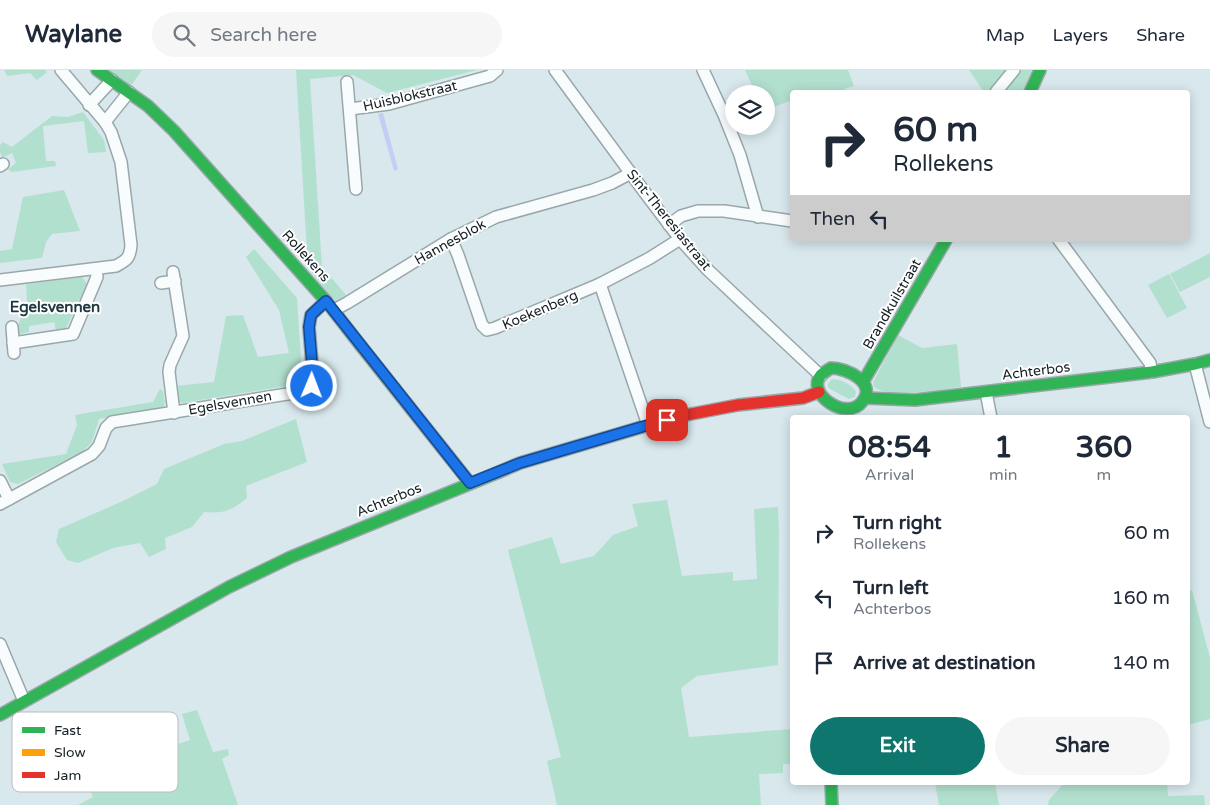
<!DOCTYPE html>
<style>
body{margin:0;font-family:"Varela Round",sans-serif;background:#f6f6f7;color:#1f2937;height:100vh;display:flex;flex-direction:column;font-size:19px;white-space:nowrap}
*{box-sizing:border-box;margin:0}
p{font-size:16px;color:#747a83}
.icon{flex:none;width:28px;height:28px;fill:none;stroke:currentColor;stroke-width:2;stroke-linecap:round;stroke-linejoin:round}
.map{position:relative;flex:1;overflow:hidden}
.details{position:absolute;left:790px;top:345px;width:400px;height:370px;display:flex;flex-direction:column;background:#fff;border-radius:5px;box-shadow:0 2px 12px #0003}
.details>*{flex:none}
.top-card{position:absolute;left:790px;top:20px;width:400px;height:152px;border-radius:5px;box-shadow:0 2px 12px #0003;background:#fff;color:#1f2937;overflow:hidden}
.controls{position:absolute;left:725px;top:15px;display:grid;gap:10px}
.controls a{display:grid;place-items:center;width:50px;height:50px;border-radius:50%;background:#fff;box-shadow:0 2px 12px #0003;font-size:25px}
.pin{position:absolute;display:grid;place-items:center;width:42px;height:42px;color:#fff;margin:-21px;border-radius:10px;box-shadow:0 2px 8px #0006}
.me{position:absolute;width:55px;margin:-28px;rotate:1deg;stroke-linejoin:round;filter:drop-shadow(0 0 4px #0008)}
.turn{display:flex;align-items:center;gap:18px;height:105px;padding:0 20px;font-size:22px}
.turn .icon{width:65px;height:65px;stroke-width:2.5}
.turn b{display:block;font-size:35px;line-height:42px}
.then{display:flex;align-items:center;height:48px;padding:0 20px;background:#0003;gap:10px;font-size:19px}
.eta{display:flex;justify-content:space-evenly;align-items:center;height:85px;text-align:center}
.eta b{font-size:30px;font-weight:700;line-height:35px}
.action{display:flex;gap:10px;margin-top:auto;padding:10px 20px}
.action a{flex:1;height:58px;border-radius:30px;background:#0f766e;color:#fff;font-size:20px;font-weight:700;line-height:58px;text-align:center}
.action a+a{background:#f6f6f7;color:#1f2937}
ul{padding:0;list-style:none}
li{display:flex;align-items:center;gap:15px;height:65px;padding:0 20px}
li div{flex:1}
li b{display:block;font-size:19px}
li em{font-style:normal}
header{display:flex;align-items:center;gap:30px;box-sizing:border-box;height:70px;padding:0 25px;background:#fff;border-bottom:1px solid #e0e1e3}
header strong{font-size:24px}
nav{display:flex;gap:28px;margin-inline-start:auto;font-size:18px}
.search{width:350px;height:45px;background:#f6f6f7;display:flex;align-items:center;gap:12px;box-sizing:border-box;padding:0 18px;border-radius:28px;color:#747a83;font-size:19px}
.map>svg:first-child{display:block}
</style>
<header>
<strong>Waylane</strong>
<div class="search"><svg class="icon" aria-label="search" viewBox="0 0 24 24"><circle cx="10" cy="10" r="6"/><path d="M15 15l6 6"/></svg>Search here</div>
<nav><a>Map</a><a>Layers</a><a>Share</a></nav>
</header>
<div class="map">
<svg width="1210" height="735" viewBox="0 0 1210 735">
<rect width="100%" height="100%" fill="#d8e8ed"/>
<g fill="#b2e0ce">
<path d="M4 0H45L47 2 37 10 30 3 7 6Z"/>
<path d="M107 0H142L130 17Z"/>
<path d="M296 0H477L387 23 353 5 310 9 322 197 346 225 335 231 308 198Z"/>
<path d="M745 0H848L854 16 844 19 845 22H792V30L766 40V24H756Z"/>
<path d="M969 0H1006L987 22H984Z"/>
<path d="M1022 0H1032L1022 22H1003Z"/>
<path d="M83 42 104 70 106 82 88 83 84 51 43 56 46 91H55L56 96 12 102 8 99 16 93 12 83 2 88 0 82V75L3 72 12 77 52 46 68 47Z"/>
<path d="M64 120 80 161 52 164 46 172 42 188 0 193V181L12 179 23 127Z"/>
<path d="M254 179 297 228 302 306 293 315 182 333 177 330 176 316 214 312 226 246 243 245 258 287 289 283 279 240 246 187Z"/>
<path d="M1210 183V207L1180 222 1170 204Z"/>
<path d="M1169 204 1187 238 1167 248 1148 215Z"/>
<path d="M82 207 87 214 66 258 56 260 54 252 29 256V262L19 264V253L27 231 26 214Z"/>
<path d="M898 265 922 278 957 274 961 317C941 319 890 329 874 317L873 312Z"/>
<path d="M832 309C840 309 853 315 856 322L855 327 849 329 830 319 828 317V314Z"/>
<path d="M160 319 163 321 165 332 163 339 99 349 92 372 82 382 18 414 10 412 2 394 66 384 77 355 75 345 153 332Z"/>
<path d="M296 349 307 392 246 416 247 428C233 440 223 444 204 442L192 457 165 468 166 479 149 487 140 473 113 478 78 493 67 490 56 472 59 459 123 431 157 414 164 399 224 374 242 371Z"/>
<path d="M667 430 682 506 733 502V511L757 509 754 439 778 437 779 460 778 595 697 606 681 618 689 667 792 659V694H783V703L759 704 761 735H557L547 691 561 687 508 480 552 467 561 494 594 486 613 465 638 456 632 434Z"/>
<path d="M1192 520 1210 588V649L1188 655V521Z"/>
<path d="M197 640 213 682 228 679 229 685 222 689 238 735H78L93 727 91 722 135 705 125 669 164 649 172 676 190 670 182 644Z"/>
<path d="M1065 712 1167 713 1168 726 1204 725 1205 735H1048L1049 730Z"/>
<path d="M935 713H995L999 735H939Z"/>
</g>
<path fill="#c2cef4" d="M383 43 398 99 394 101 378 44Z"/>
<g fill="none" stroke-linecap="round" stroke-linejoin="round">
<g stroke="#9aa7aa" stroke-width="14">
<g id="street">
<path d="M555 0 646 124 680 169 708 200 821 306"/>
<path d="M703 0 724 45 740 85 758 147"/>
<path d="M347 12 356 119"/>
<path d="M996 22 1014 0"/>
<path d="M89 35 112 10"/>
<path d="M350 39 389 34 490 6 497 0"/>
<path d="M105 52 129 22"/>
<path d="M0 96 3 94"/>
<path d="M669 155 681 146 698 141H724L792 151"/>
<path d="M451 169 458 185 482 255 487 260 495 258 600 214 650 188 680 169"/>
<path d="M1059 170 1150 293 1152 302"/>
<path d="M173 202 183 266 170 295 169 302 174 343"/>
<path d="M0 210 116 196C127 190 130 188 131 175L121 92 111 62 105 52 61 0"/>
<path d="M161 213 175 211"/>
<path d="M600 214 648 355"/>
<path d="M334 240 347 233 451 169 496 147 593 120 612 113 631 103"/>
<path d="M12 257 14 283"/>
<path d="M13 273 73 264 97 207 96 199"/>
<path d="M1195 294 1210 352"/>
<path d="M986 322 991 348"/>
<path d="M0 411 9 429"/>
<path d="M0 434 92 384 99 376 106 358 112 352 306 321 312 316 313 306 309 257 311 245 326 231"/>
<path d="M0 574 24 631"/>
</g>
</g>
<g stroke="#9aa7aa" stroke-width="14">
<g id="fast">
<path d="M97 0 148 36 174 61 326 231 361 276"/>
<path d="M1030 22 1040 0"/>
<path d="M831 298C847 298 878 313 862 332 846 352 805 323 821 305 824 302 828 300 831 298Z"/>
<path d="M863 312 946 170"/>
<path d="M865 328 915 330 1152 302 1195 294 1210 290"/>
<path d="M0 645 229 517 291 487 499 402"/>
<path d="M831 712 832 735"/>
</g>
</g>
<g stroke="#9aa7aa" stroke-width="14">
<g id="slow">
<path d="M361 276 470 413"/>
<path d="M499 402 520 393 669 349"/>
</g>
</g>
<g stroke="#9aa7aa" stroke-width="14">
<path id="jam" d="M669 349 686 345 738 335 803 328 819 322"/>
</g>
<use href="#street" stroke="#f9fcfc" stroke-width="11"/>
<use href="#fast" stroke="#30b455" stroke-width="11"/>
<use href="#slow" stroke="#ff9f0a" stroke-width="11"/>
<use href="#jam" stroke="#e5322d" stroke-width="11"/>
</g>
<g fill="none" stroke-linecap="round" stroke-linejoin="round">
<g stroke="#114b97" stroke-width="12">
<path id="route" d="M312 316 313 306 309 257 311 245 326 231 470 413 520 393 648 355 667 350"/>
</g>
<use href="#route" stroke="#1a73e8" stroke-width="9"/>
</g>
<g text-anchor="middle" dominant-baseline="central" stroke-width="4" stroke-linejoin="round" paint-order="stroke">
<g font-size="14" fill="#152024" stroke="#fff">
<text transform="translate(410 26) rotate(-13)">Huisblokstraat</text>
<text transform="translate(669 150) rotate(51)">Sint-Theresiastraat</text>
<text transform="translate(450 172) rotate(-29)">Hannesblok</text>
<text transform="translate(306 186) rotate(48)">Rollekens</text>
<text transform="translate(892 234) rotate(-60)">Brandkuilstraat</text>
<text transform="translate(540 240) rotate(-23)">Koekenberg</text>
<text transform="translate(1036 301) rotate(-7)">Achterbos</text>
<text transform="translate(230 333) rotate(-10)">Egelsvennen</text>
<text transform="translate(389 430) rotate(-22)">Achterbos</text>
</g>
<g font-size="15" font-weight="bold" fill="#203941" stroke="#fff">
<text x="55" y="237">Egelsvennen</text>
</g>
</g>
<rect x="12" y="642" width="166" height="80" rx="8" fill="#fff" stroke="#b9bcbd" stroke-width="1"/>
<rect x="22" y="657" width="23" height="6" fill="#30b455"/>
<rect x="22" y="679" width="23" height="7" fill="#ff9f0a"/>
<rect x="22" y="702" width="23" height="6" fill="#e5322d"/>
<g font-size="14" fill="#152024">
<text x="54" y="665">Fast</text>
<text x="54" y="687">Slow</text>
<text x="54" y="710">Jam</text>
</g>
</svg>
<div class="controls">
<a><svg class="icon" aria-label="layers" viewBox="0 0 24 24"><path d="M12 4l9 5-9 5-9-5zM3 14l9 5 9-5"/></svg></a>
</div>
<div class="pin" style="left:667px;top:350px;background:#d93025"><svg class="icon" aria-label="arrive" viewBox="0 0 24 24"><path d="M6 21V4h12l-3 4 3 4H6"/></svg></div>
<svg class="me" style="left:312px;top:316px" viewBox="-20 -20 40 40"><circle r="17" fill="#1a73e8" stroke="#fff" stroke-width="3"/><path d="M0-11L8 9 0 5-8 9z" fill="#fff"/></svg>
<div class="top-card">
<div class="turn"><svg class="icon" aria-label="right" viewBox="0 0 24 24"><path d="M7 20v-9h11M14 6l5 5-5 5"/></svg><div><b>60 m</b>Rollekens</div></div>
<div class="then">Then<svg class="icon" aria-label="left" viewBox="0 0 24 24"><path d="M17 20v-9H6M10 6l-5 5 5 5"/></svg></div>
</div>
<section class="details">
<div class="eta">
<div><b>08:54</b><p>Arrival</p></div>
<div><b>1</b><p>min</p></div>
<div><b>360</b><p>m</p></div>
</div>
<ul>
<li><svg class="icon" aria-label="right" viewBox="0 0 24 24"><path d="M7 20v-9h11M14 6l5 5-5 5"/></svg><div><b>Turn right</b><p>Rollekens</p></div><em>60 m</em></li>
<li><svg class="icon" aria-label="left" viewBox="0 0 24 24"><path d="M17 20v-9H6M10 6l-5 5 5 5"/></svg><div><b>Turn left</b><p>Achterbos</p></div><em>160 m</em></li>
<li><svg class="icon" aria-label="arrive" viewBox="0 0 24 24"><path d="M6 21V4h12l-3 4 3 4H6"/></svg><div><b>Arrive at destination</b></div><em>140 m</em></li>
</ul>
<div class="action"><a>Exit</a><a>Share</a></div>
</section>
</div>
